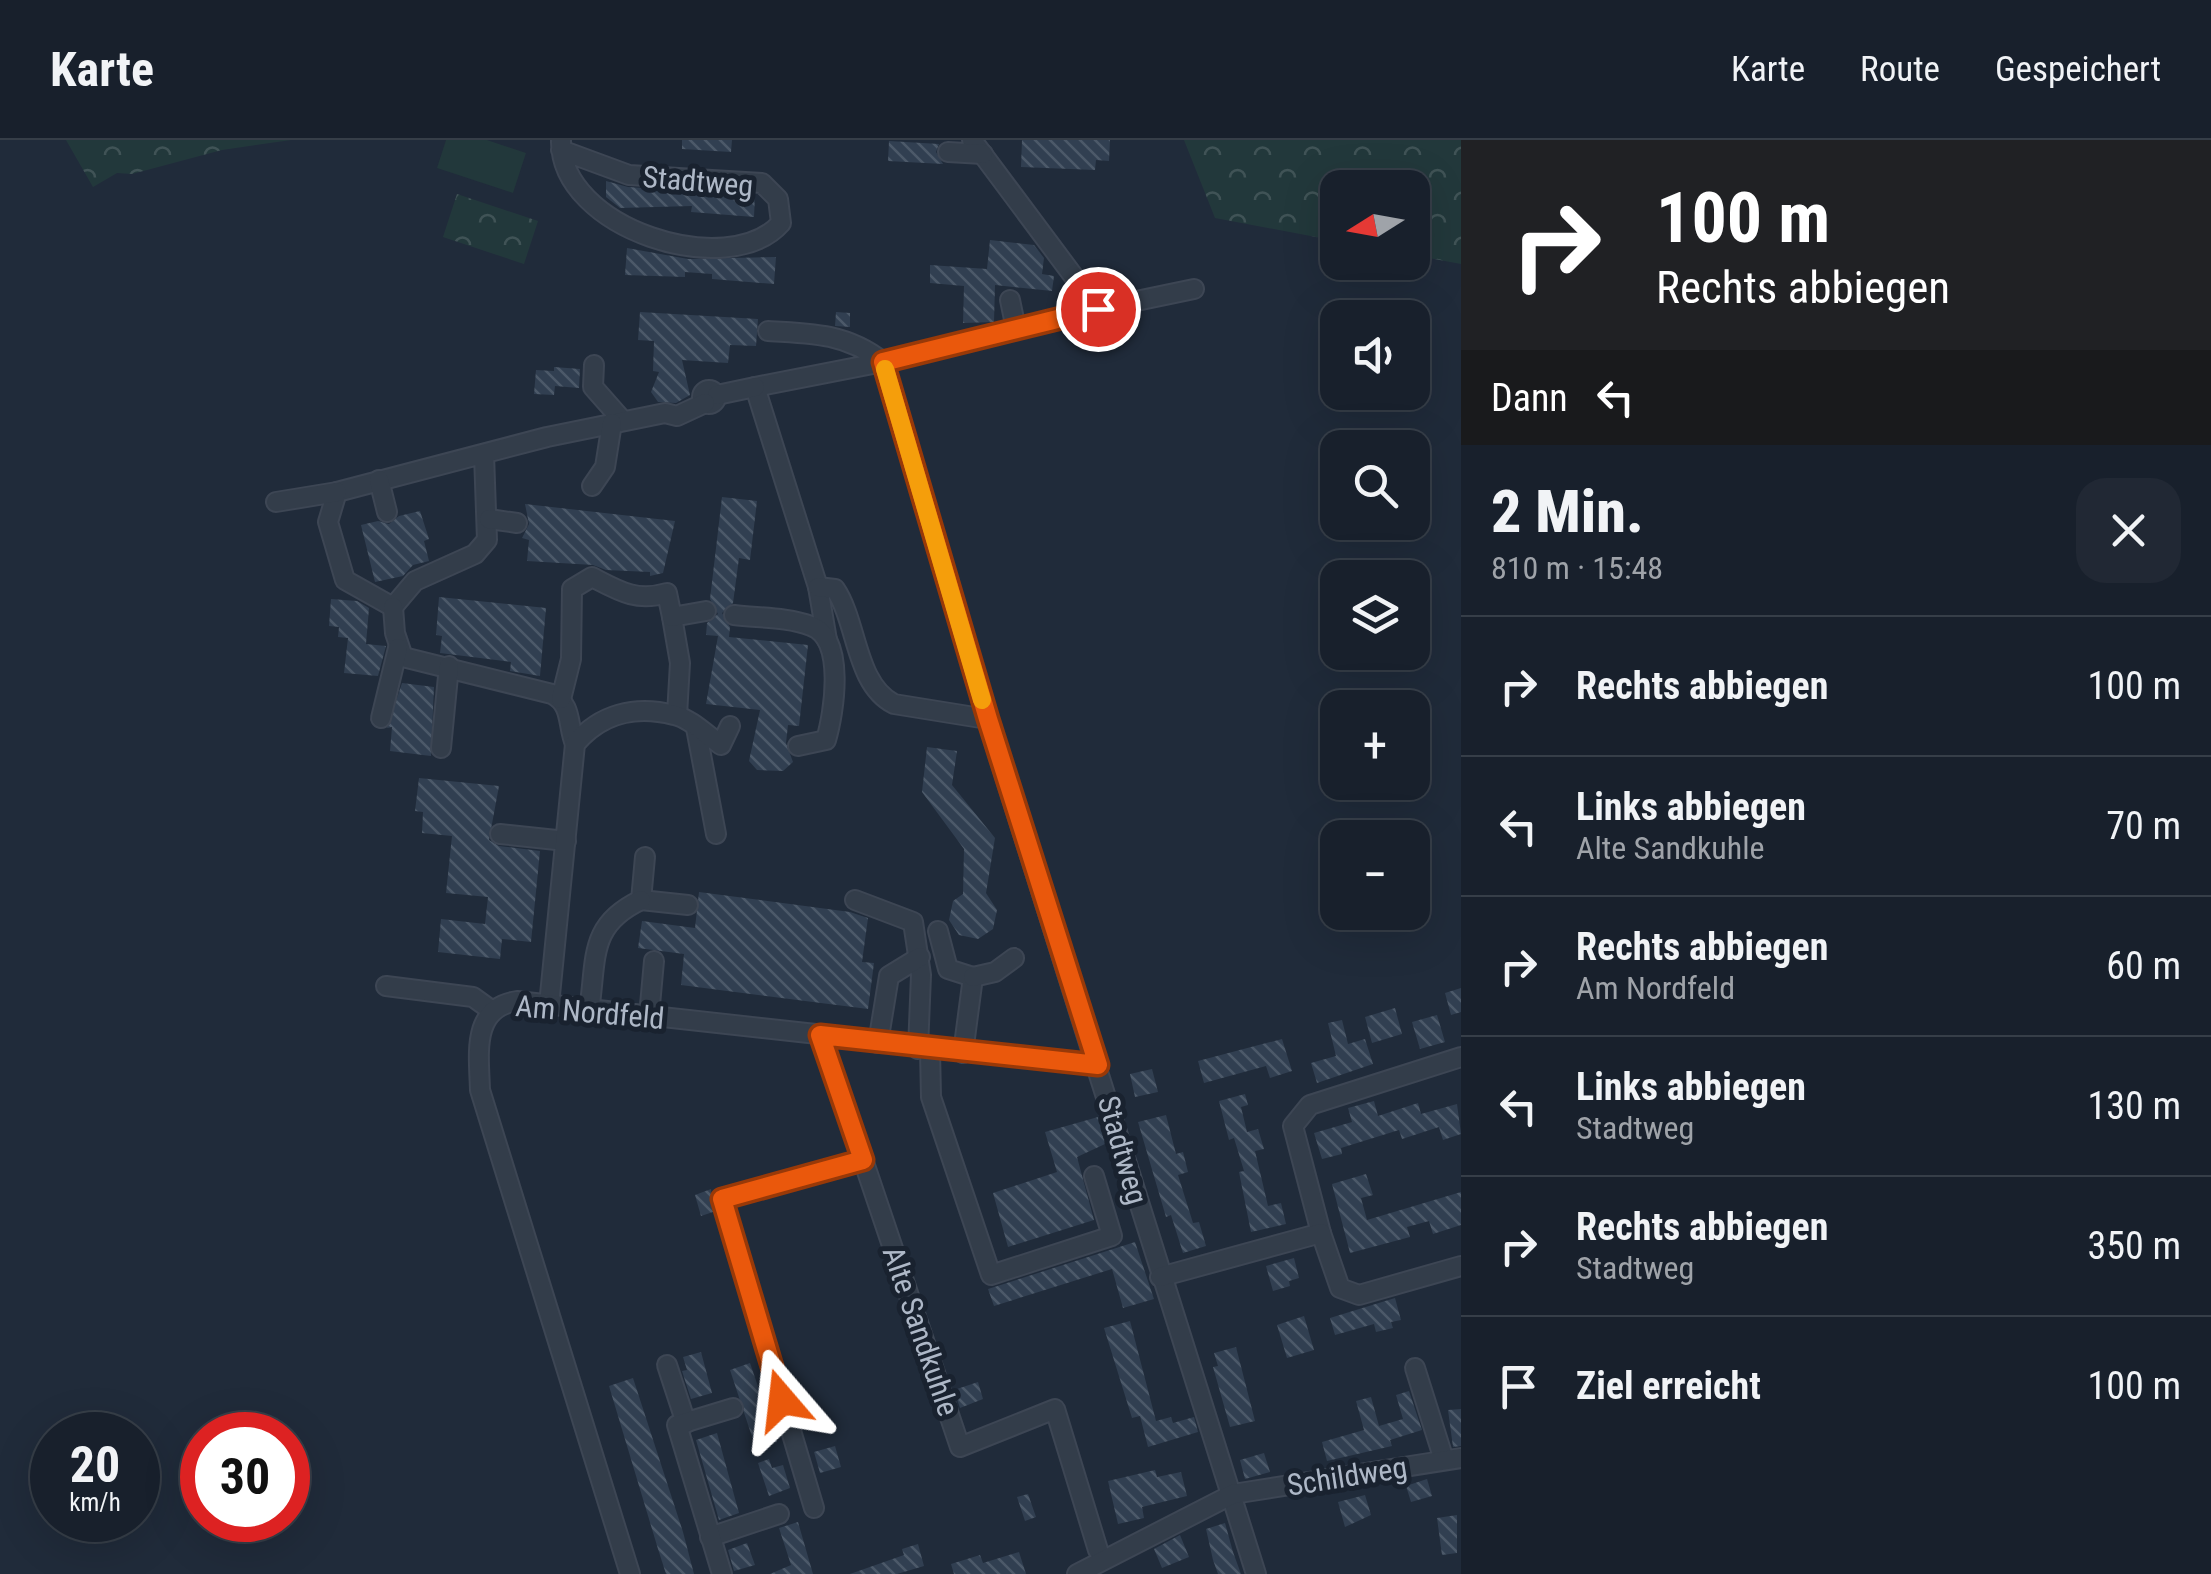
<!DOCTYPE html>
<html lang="de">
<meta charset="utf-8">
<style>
body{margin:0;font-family:"Roboto Condensed",sans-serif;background:#212834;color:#f1f3f6;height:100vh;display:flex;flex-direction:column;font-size:38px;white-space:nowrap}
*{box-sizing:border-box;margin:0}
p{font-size:32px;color:#9fa3a9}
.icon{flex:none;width:55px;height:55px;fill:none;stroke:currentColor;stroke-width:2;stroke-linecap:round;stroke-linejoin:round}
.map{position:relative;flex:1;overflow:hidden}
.drawer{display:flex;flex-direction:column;background:#18202c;width:750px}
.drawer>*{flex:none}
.top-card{background:#202124;color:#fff;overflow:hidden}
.needle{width:65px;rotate:259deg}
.controls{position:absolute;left:1320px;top:30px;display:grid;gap:20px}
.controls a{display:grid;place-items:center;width:110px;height:110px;border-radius:20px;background:#18202c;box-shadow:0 10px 40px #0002,0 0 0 2px #363e48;font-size:50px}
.speed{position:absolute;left:30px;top:1272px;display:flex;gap:20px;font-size:50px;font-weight:700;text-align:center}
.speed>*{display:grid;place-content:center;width:130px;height:130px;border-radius:50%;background:#18202c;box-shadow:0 10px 40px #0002,0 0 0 2px #363e48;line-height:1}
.speed small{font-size:25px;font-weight:400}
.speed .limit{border:15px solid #d22;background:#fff;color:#111}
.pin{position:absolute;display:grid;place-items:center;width:85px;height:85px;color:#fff;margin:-42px;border:5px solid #fff;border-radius:50%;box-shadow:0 2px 10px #0007}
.me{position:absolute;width:110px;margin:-55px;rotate:343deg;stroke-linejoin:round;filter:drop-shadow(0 0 8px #0008)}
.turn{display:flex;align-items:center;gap:35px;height:210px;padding:0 30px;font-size:45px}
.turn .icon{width:130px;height:130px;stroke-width:2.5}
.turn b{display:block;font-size:70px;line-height:85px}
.then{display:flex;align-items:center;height:95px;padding:0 30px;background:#0003;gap:20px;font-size:38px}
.round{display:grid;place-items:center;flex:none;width:105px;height:105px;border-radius:30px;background:#212834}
.head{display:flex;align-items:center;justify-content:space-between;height:170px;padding:0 30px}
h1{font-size:60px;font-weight:800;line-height:75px}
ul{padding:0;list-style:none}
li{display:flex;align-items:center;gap:30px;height:140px;padding:0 30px;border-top:2px solid #363e48}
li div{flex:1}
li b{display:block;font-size:38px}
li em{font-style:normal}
header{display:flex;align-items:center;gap:60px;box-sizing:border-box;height:140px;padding:0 50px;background:#18202c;border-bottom:2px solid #363e48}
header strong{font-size:48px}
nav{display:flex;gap:55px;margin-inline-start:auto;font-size:35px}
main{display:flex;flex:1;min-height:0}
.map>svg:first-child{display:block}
</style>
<header>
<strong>Karte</strong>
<nav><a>Karte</a><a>Route</a><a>Gespeichert</a></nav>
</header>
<main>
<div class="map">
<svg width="1461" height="1434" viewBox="0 0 1461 1434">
<defs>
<pattern id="forest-crowns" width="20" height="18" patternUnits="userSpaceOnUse" patternTransform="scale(2.5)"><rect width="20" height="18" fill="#22383b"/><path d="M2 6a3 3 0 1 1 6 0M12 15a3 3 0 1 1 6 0" fill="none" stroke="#405356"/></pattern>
<pattern id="building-back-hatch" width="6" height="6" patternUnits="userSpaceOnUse" patternTransform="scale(2.5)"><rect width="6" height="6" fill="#313f51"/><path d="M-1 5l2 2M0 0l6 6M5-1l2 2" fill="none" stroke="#4c5969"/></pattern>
</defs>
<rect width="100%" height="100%" fill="#202b3a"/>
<g fill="url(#forest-crowns)">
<path d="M66 0H291L222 10 132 34 117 33 93 47Z"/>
<path d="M1184 0H1461V124L1413 115 1412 48H1338L1337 101 1215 78Z"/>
<path d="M457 54 538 81 524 124 443 97Z"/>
</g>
<path fill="#22383b" d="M446 0H487L526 13 513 53 437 28Z"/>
<g fill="url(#building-back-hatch)">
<path d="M682 0H732L731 12 682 9Z"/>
<path d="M1022 0H1110L1109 21 1096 20 1095 30 1021 27Z"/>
<path d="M889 1 939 4 936 12 943 24 888 21Z"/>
<path d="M606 41 628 47 755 55 754 77 691 72 692 66 620 68 606 57Z"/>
<path d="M990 100 1034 105 1044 118 1042 134 1054 136 1052 151 995 145 994 182 963 183 964 146 930 143V125L987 129Z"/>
<path d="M627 108 688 119 776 117 774 144 712 139V134L685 132V137L625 135Z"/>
<path d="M640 172 758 179 756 206 730 205 728 223 682 220 690 255 676 263 658 262 651 252 659 232 653 231 654 201 638 200Z"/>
<path d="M836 172 850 173V187L835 186Z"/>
<path d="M554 227 580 229 579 248 555 246 554 255 534 254 536 230 554 231Z"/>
<path d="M722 357 757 361 750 420 739 418 733 463 722 473 730 487 729 497 808 505 799 586 788 585 786 603 793 622 783 631 757 630 749 621 760 570 706 564 718 496 706 495 707 483 718 474 710 459Z"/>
<path d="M525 364 675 381 663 433 650 436V432L606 430 593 425 527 421 529 400 522 398 529 384Z"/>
<path d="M420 371 429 399 424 401 429 421 413 425 403 436 375 442 361 385 378 381 389 384 399 376Z"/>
<path d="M439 457 546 468 540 536 510 531 511 522 440 513 442 496 436 495Z"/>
<path d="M331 459 357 461 369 468 366 504 386 506 378 536 344 533 348 498 338 497 339 487 329 486Z"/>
<path d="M402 543 434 547 431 616 390 611 392 587 387 588Z"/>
<path d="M927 607 957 611 952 645 995 698 986 753 997 770 993 789 978 799 959 795 949 780 953 761 963 754 964 709 922 652Z"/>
<path d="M419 638 499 646 489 700 499 706 540 711 531 802 502 799 500 819 438 812 441 779 485 784 488 757 446 753 452 696 422 693 423 672 415 671Z"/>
<path d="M699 752 850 772 868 778 862 822 874 823 868 869 681 845 684 814 638 808 642 781 695 788Z"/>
<path d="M1461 848V872L1451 875 1445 853Z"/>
<path d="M1395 868 1402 894 1372 903 1365 877Z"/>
<path d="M1437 875 1445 902 1420 909 1412 882Z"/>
<path d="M1342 880 1348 904 1365 899 1373 924 1317 943 1311 923 1336 916 1328 883Z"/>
<path d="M1282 899 1292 931 1270 938 1266 926 1204 943 1198 921Z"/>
<path d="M1152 929 1158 952 1135 957 1130 934Z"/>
<path d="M1245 954 1248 965 1241 967 1247 992 1258 989 1264 1009 1255 1011 1268 1066 1281 1063 1286 1084 1251 1092 1239 1032 1244 1031 1234 998 1229 1000 1219 961Z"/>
<path d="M1374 961 1378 976 1418 963 1421 974 1457 964 1461 994 1443 1000 1439 987 1402 999 1399 990 1341 1008 1342 1014 1322 1019 1314 993 1352 982 1348 968Z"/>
<path d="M1166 975 1176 1014 1183 1012 1188 1032 1178 1035 1193 1083 1199 1082 1206 1106 1183 1113 1171 1075 1166 1077 1138 982Z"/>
<path d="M1098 977 1105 1004 1077 1017 1094 1080 1008 1107 993 1053 1057 1032 1045 992Z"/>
<path d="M1366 1034 1373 1055 1361 1058 1367 1080 1461 1052V1085L1433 1094 1429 1081 1407 1087 1410 1097 1350 1113 1332 1044Z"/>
<path d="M711 1049 713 1072 701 1076 695 1055Z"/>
<path d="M1135 1102 1154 1159 1123 1168 1112 1129 994 1166 988 1149Z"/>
<path d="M1294 1118 1299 1138 1289 1141 1290 1146 1273 1151 1266 1126Z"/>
<path d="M1395 1158 1401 1180 1391 1182 1393 1188 1376 1192 1374 1184 1335 1195 1330 1178Z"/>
<path d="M1304 1176 1314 1210 1287 1218 1277 1185Z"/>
<path d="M1130 1181 1156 1281 1171 1277 1173 1283 1194 1277 1198 1292 1148 1307 1140 1276 1132 1278 1104 1188Z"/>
<path d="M1236 1207 1255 1281 1230 1287 1213 1227 1218 1226 1214 1213Z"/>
<path d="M701 1212 712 1253 691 1259 682 1231 687 1230 683 1217Z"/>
<path d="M750 1223 777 1302 756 1309 730 1230Z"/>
<path d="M633 1238 683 1392 694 1434H666L658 1409 609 1246Z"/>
<path d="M978 1242 983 1259 960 1268 954 1250Z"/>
<path d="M1409 1251 1422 1290 1390 1300 1392 1306 1327 1321 1322 1302 1364 1290 1356 1261 1371 1257 1379 1286 1403 1279 1396 1255Z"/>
<path d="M1461 1269V1306L1453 1307 1448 1270Z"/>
<path d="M717 1293 739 1373 719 1380 696 1300Z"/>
<path d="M835 1306 841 1327 820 1333 814 1312Z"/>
<path d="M1264 1313 1270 1332 1245 1339 1240 1320Z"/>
<path d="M769 1319 772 1328 783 1325 790 1348 769 1356 758 1323Z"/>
<path d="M1155 1330 1157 1337 1181 1332 1187 1356 1142 1367 1144 1378 1118 1384 1108 1341Z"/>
<path d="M1427 1339 1432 1356 1411 1362 1406 1346Z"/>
<path d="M1028 1354 1036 1377 1025 1381 1017 1357Z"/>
<path d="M1365 1355 1371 1375 1345 1387 1338 1362Z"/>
<path d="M1457 1375V1413L1442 1415 1437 1378Z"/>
<path d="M798 1382 813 1434H770L791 1425 779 1388Z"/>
<path d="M1225 1383 1233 1412 1241 1434H1218L1213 1420 1206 1389Z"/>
<path d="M1180 1395 1189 1417 1162 1428 1154 1409Z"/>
<path d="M747 1403 755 1425 734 1431 728 1410Z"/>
<path d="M918 1404 924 1426 897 1434H850L904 1415 902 1409Z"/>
<path d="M1019 1412 1026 1434H954L951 1424 980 1415 983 1423Z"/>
</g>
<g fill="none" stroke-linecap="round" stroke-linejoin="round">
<g stroke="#3d4654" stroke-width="22">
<g id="minor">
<path d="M972 0 1098 169 1194 149"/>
<path d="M561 10 629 35 762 43 778 59 781 83C729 142 559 89 561 0"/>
<path d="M948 12 983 14"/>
<path d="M1010 160 1016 189"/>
<path d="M1098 169 883 222 987 579 1256 1434"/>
<path d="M768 191C812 193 848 194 883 222L755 247 818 447 827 500"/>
<path d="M594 225 593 247 623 281"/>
<circle cx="709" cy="257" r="7"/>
<path d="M717 255 755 247"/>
<path d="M484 314 487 400 475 414 415 441 393 467 345 440 328 382 337 352 547 297 665 273 677 276 705 263"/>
<path d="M379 340 387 372"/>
<path d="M592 346 605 327 612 283"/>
<path d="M276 362 337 352"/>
<path d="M489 379 517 383"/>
<path d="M818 447 835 449C858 483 855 544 894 564L987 579"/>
<path d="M393 467 395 493 403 517 552 554C573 565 567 585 575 604"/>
<path d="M734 475C758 478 788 477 811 486 846 498 834 573 826 600L798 606"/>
<path d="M672 477 680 523 677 575"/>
<path d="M561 559 571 519 572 449 592 437C619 451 636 462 667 453L672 477 706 471"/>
<path d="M381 578 398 508"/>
<path d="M696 588 716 694"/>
<path d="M441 608 449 526"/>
<path d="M500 694 566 701"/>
<path d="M645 717 641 760 688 765"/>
<path d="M855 760 913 782 921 835 918 909"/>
<path d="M938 791 948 829 973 837 963 913"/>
<path d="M973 837 995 832 1014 818"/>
<path d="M386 846 473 857 491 870"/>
<path d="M549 865 575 604C600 574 635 565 674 575 690 578 708 596 721 605L730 586"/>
<path d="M589 871C597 818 588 785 641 760"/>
<path d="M649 876 654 821"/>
<path d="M821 895 960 1307 1055 1269 1098 1410"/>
<path d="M878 903 889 836 920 817"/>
<path d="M930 910 931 957 991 1135 1112 1096 1094 1036"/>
<path d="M1321 1093 1293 986 1310 965 1461 917"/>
<path d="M1160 1137 1321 1093 1340 1148 1359 1155 1461 1126"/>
<path d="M667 1225 686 1283"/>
<path d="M1415 1228 1444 1320"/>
<path d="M814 1368 722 1059 863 1020"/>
<path d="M710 1397 779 1374"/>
<path d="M630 1434 480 950C479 914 471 868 517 861L1098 925"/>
<path d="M722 1434 677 1285 733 1268"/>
<path d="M1077 1434 1233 1354 1461 1318"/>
</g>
</g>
<use href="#minor" stroke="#333d4a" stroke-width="18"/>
</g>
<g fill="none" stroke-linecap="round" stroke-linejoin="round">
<g stroke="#983908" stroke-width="25">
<path id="route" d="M782 1260 722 1059 863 1020 820 895 1098 925 988 579 883 222 1098 169"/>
</g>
<use href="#route" stroke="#ea580c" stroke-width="18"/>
<path stroke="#f59e0b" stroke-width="18" d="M885 229 982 560"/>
</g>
<g text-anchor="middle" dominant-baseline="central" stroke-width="10" stroke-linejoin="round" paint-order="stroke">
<g font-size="30" fill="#aeb8c7" stroke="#19222f">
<text transform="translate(698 41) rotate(5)">Stadtweg</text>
<text transform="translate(590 872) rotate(5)">Am Nordfeld</text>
<text transform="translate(1123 1010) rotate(74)">Stadtweg</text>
<text transform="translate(921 1191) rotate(71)">Alte Sandkuhle</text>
<text transform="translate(1347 1336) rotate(-9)">Schildweg</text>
</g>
</g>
</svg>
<div class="controls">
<a><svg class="needle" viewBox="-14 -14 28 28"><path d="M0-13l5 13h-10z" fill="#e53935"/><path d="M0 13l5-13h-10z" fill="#9fa3a9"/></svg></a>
<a><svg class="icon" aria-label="sound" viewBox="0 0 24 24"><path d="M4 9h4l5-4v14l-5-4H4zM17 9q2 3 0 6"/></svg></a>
<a><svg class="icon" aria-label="search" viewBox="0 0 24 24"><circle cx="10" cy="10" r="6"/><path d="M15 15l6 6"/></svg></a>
<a><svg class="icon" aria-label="layers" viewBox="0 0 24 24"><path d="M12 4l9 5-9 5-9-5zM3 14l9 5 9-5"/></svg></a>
<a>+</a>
<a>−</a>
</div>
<div class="speed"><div>20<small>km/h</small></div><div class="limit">30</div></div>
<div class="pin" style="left:1098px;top:169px;background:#d93025"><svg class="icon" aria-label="arrive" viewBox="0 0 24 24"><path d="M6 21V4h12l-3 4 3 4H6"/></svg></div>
<svg class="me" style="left:782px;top:1260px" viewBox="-20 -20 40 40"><path d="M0-17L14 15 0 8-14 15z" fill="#ea580c" stroke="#fff" stroke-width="4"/></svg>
</div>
<section class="drawer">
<div class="top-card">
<div class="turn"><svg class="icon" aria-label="right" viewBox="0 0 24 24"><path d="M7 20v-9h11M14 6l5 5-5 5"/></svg><div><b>100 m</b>Rechts abbiegen</div></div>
<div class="then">Dann<svg class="icon" aria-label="left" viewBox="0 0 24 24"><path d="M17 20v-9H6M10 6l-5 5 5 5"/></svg></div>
</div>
<div class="head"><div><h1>2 Min.</h1><p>810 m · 15:48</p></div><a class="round"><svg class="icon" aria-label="close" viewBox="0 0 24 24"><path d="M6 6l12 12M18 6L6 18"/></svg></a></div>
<ul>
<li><svg class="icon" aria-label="right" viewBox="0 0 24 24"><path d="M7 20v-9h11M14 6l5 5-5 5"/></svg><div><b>Rechts abbiegen</b></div><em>100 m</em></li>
<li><svg class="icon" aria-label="left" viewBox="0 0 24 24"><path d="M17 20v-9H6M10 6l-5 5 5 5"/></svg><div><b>Links abbiegen</b><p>Alte Sandkuhle</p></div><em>70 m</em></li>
<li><svg class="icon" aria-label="right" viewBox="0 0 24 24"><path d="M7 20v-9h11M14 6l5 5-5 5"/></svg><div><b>Rechts abbiegen</b><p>Am Nordfeld</p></div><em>60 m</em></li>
<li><svg class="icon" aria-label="left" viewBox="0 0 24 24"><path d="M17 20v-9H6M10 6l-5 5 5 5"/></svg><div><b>Links abbiegen</b><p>Stadtweg</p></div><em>130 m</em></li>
<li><svg class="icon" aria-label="right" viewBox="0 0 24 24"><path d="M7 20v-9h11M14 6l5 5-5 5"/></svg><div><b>Rechts abbiegen</b><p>Stadtweg</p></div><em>350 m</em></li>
<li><svg class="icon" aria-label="arrive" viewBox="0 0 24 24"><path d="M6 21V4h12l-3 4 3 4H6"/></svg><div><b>Ziel erreicht</b></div><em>100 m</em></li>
</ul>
</section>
</main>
